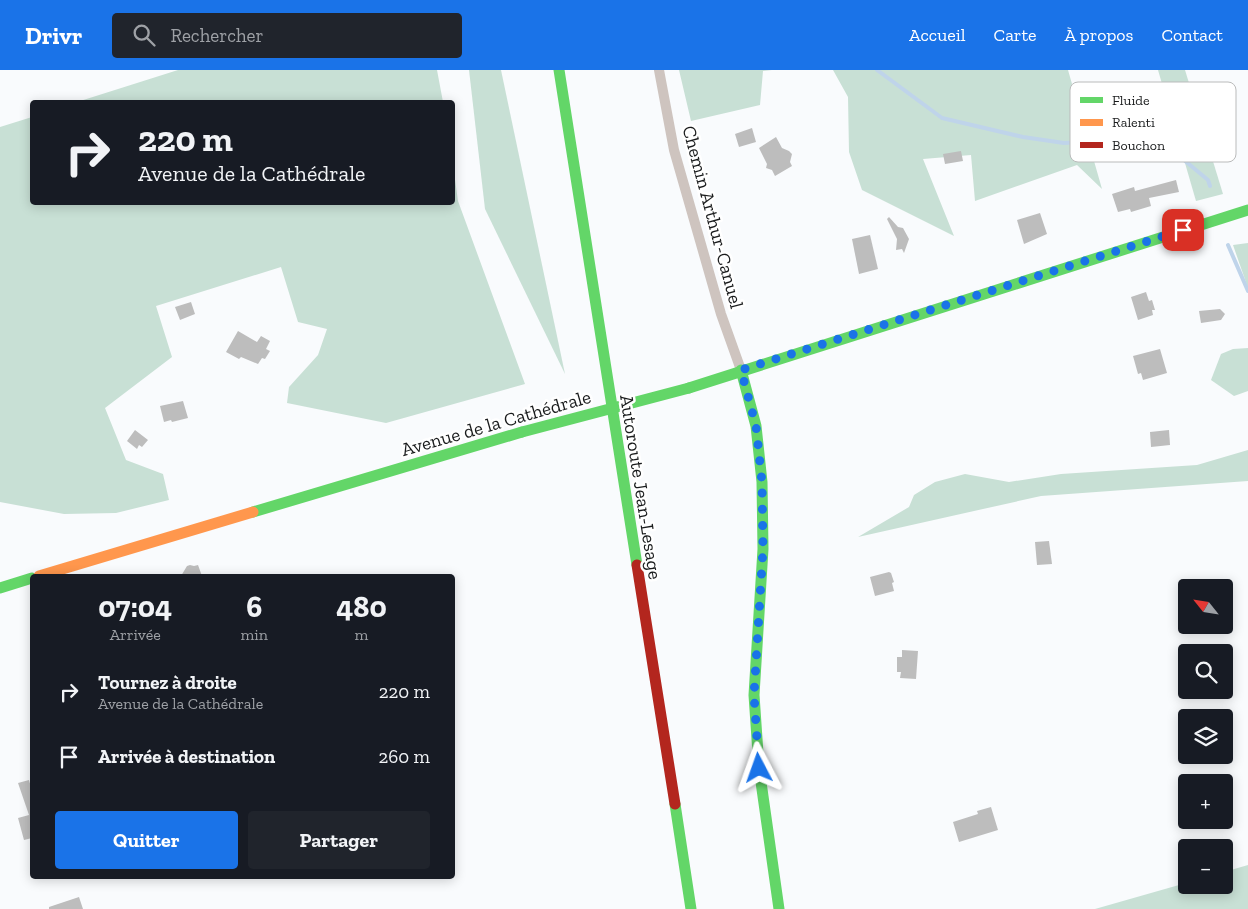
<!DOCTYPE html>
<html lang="fr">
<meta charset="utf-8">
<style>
body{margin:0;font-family:"Zilla Slab",serif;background:#20242c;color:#f1f3f6;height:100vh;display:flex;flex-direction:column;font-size:19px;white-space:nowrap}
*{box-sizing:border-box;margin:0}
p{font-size:16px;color:#9ea1a6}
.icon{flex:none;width:28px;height:28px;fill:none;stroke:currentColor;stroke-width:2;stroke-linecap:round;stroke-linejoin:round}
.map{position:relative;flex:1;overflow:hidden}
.side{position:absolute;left:30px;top:504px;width:425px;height:305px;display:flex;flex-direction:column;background:#171b24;border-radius:5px;box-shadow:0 2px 12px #0003}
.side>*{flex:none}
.guide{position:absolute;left:30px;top:30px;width:425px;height:105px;border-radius:5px;box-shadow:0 2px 12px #0003;background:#171b24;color:#f1f3f6;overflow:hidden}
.needle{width:32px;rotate:300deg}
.fabs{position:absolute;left:1178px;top:509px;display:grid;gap:10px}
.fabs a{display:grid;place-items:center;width:55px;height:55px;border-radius:5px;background:#171b24;box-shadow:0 2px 12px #0003;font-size:25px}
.pin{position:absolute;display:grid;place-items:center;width:42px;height:42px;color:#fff;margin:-21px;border-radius:10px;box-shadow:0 2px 8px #0006}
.me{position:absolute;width:55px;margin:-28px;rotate:356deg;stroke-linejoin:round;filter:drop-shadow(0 0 4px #0008)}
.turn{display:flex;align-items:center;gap:18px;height:105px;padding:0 25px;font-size:22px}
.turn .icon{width:65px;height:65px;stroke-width:2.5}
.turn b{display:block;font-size:35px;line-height:42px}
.eta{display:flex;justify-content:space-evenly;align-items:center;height:85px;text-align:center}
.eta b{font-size:30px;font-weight:700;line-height:35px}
.action{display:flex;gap:10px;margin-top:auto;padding:10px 25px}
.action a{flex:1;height:58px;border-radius:5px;background:#1a73e8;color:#fff;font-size:20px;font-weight:700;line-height:58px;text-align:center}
.action a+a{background:#20242c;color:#f1f3f6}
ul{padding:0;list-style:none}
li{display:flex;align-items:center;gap:15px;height:65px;padding:0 25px}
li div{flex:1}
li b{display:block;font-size:19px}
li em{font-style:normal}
header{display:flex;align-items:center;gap:30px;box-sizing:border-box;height:70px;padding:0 25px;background:#1a73e8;color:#fff}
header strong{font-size:24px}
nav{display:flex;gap:28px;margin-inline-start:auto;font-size:18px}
.search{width:350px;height:45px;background:#20242c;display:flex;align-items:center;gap:12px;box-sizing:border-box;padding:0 18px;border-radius:5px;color:#9ea1a6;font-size:19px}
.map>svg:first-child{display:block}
</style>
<header>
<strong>Drivr</strong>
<div class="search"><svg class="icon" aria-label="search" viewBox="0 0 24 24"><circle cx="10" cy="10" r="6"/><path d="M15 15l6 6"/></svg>Rechercher</div>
<nav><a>Accueil</a><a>Carte</a><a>À propos</a><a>Contact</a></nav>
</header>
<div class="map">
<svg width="1248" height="839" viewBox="0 0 1248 839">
<rect width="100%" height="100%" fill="#f9fbfd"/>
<g fill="#c8e0d5">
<path d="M178 0H437L443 32H77Z"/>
<path d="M469 0H501L565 304 485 139Z"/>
<path d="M679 0H772L763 1 760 35 691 51Z"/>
<path d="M833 0H1068L1102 119 1077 95 975 131 971 85 923 89 954 166 862 120 849 82 848 27Z"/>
<path d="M1158 0H1185L1223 124 1196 131Z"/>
<path d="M32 47V132H452L453 95 458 131 525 314 386 353 287 333 289 317 318 285 327 259 298 252 281 197 156 236 172 287 105 338 126 390 163 404 169 430 116 443 64 444 0 432V57Z"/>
<path d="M1248 173V218L1233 175Z"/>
<path d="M1248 278V321L1234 326 1211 310 1221 284 1233 279Z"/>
<path d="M1248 380V411L1041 426 858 467 909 437 914 425 935 412 965 404 1009 412 1061 404 1197 395Z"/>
<path d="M1248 795V839H1095L1186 813V815H1224V802Z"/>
</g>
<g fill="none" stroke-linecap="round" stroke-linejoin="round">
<g stroke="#bfd4ea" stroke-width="4">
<path d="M877 0 942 48 1023 67 1064 73 1097 71 1129 62 1166 75 1208 110 1210 116"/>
<path d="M1228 175 1248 221"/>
</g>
</g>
<g fill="#bdbdbd">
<path d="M752 58 756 72 739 77 735 64Z"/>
<path d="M776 67 782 78 789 81 792 84 790 92 792 96 775 106 772 100 766 98 767 94 759 78Z"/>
<path d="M961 81 963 91 945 94 943 84Z"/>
<path d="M1176 110 1179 122 1149 128 1151 136 1131 142 1130 139 1118 142 1112 124 1134 117 1135 121Z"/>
<path d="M1040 143 1047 164 1024 174 1017 150Z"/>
<path d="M889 147 898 157 903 158 909 169 904 183 902 179 896 180 897 169 887 149Z"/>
<path d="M870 165 878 199 859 204 852 169Z"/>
<path d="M1146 222 1149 231 1152 230 1155 240H1152L1153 245 1138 250 1131 227Z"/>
<path d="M191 232 195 244 180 250 175 237Z"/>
<path d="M1220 239 1225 244 1221 250 1201 253 1199 241Z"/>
<path d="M238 261 257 272 261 266 270 271 266 279 270 281 265 289 262 288 258 294 241 287 239 289 226 282Z"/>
<path d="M1160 279 1167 303 1143 310 1141 303 1138 304 1133 286Z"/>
<path d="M183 331 188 348 172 352 171 350 164 352 160 336Z"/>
<path d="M135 360 148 370 142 377 139 375 137 379 127 371Z"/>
<path d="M1169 360 1170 375 1151 377 1150 362Z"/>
<path d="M1049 471 1052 494 1037 495 1035 472Z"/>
<path d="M190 495 194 496 198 495 202 506H181L187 496Z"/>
<path d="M889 502 891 503 894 512 892 513 894 521 875 526 870 507Z"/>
<path d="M902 580 918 581 916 609 900 608 901 602H897V587H902Z"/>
<path d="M29 710 32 721V768L24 770 18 748 29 745 18 713Z"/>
<path d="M991 737 998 760 959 772 953 752 978 744 977 741Z"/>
<path d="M79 827 83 839H49V837Z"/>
</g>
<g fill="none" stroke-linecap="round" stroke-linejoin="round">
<path stroke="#cec4bf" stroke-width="10" d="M659 0 674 80 721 244 741 300"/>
<g stroke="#63d668" stroke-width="11">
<path d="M559 0 637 495"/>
<path d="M741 300 756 356 762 412 763 479 754 625 759 698 779 839"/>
<path d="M689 318 1248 140"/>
<path d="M253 442 522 362"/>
<path d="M0 518 32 508"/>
<path d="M675 734 691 839"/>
</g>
<path stroke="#ff974d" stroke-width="11" d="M39 506 253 442"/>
<path stroke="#b3261e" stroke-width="11" d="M637 495 675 734"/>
<path stroke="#63d668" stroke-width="11" d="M522 362 689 318"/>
</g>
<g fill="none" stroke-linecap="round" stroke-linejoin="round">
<path stroke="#1a73e8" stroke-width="9" stroke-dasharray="0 16.2" d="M759 698 754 625 763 479 762 412 756 356 741 300 1183 160"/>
</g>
<g text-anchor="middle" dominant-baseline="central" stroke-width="5" stroke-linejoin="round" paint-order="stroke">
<g font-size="19" fill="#191b1c" stroke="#fff">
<text transform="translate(713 147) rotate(75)">Chemin Arthur-Canuel</text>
<text transform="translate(496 353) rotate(-16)">Avenue de la Cathédrale</text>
<text transform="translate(641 417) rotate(81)">Autoroute Jean-Lesage</text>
</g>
</g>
<rect x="1070" y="12" width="166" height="80" rx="8" fill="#fff" stroke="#babbbb" stroke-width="1"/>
<rect x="1080" y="27" width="23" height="6" fill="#63d668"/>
<rect x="1080" y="49" width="23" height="7" fill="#ff974d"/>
<rect x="1080" y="72" width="23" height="6" fill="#b3261e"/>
<g font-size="14" fill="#191b1c">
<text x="1112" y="35">Fluide</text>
<text x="1112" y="57">Ralenti</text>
<text x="1112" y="80">Bouchon</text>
</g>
</svg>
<div class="fabs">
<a><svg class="needle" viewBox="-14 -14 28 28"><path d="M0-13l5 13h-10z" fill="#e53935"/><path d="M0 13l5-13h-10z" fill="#9ea1a6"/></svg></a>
<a><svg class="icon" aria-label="search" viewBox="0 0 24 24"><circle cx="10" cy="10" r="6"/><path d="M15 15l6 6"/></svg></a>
<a><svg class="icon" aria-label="layers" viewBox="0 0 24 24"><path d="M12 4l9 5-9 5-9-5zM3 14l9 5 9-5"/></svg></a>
<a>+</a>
<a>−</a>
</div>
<div class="pin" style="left:1183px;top:160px;background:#d93025"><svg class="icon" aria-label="arrive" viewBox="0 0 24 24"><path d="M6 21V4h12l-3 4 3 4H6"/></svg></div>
<svg class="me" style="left:759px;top:698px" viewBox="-20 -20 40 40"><path d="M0-17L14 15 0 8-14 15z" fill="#1a73e8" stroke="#fff" stroke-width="4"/></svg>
<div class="guide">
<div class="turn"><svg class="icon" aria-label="right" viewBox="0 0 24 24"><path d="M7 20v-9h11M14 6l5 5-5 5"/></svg><div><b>220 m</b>Avenue de la Cathédrale</div></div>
</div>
<section class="side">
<div class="eta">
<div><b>07:04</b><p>Arrivée</p></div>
<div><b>6</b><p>min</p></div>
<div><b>480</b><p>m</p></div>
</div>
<ul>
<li><svg class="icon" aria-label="right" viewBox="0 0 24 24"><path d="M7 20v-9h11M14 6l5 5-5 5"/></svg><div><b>Tournez à droite</b><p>Avenue de la Cathédrale</p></div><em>220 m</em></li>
<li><svg class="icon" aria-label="arrive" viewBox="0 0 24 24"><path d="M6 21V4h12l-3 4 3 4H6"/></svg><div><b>Arrivée à destination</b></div><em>260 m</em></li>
</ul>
<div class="action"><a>Quitter</a><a>Partager</a></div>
</section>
</div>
